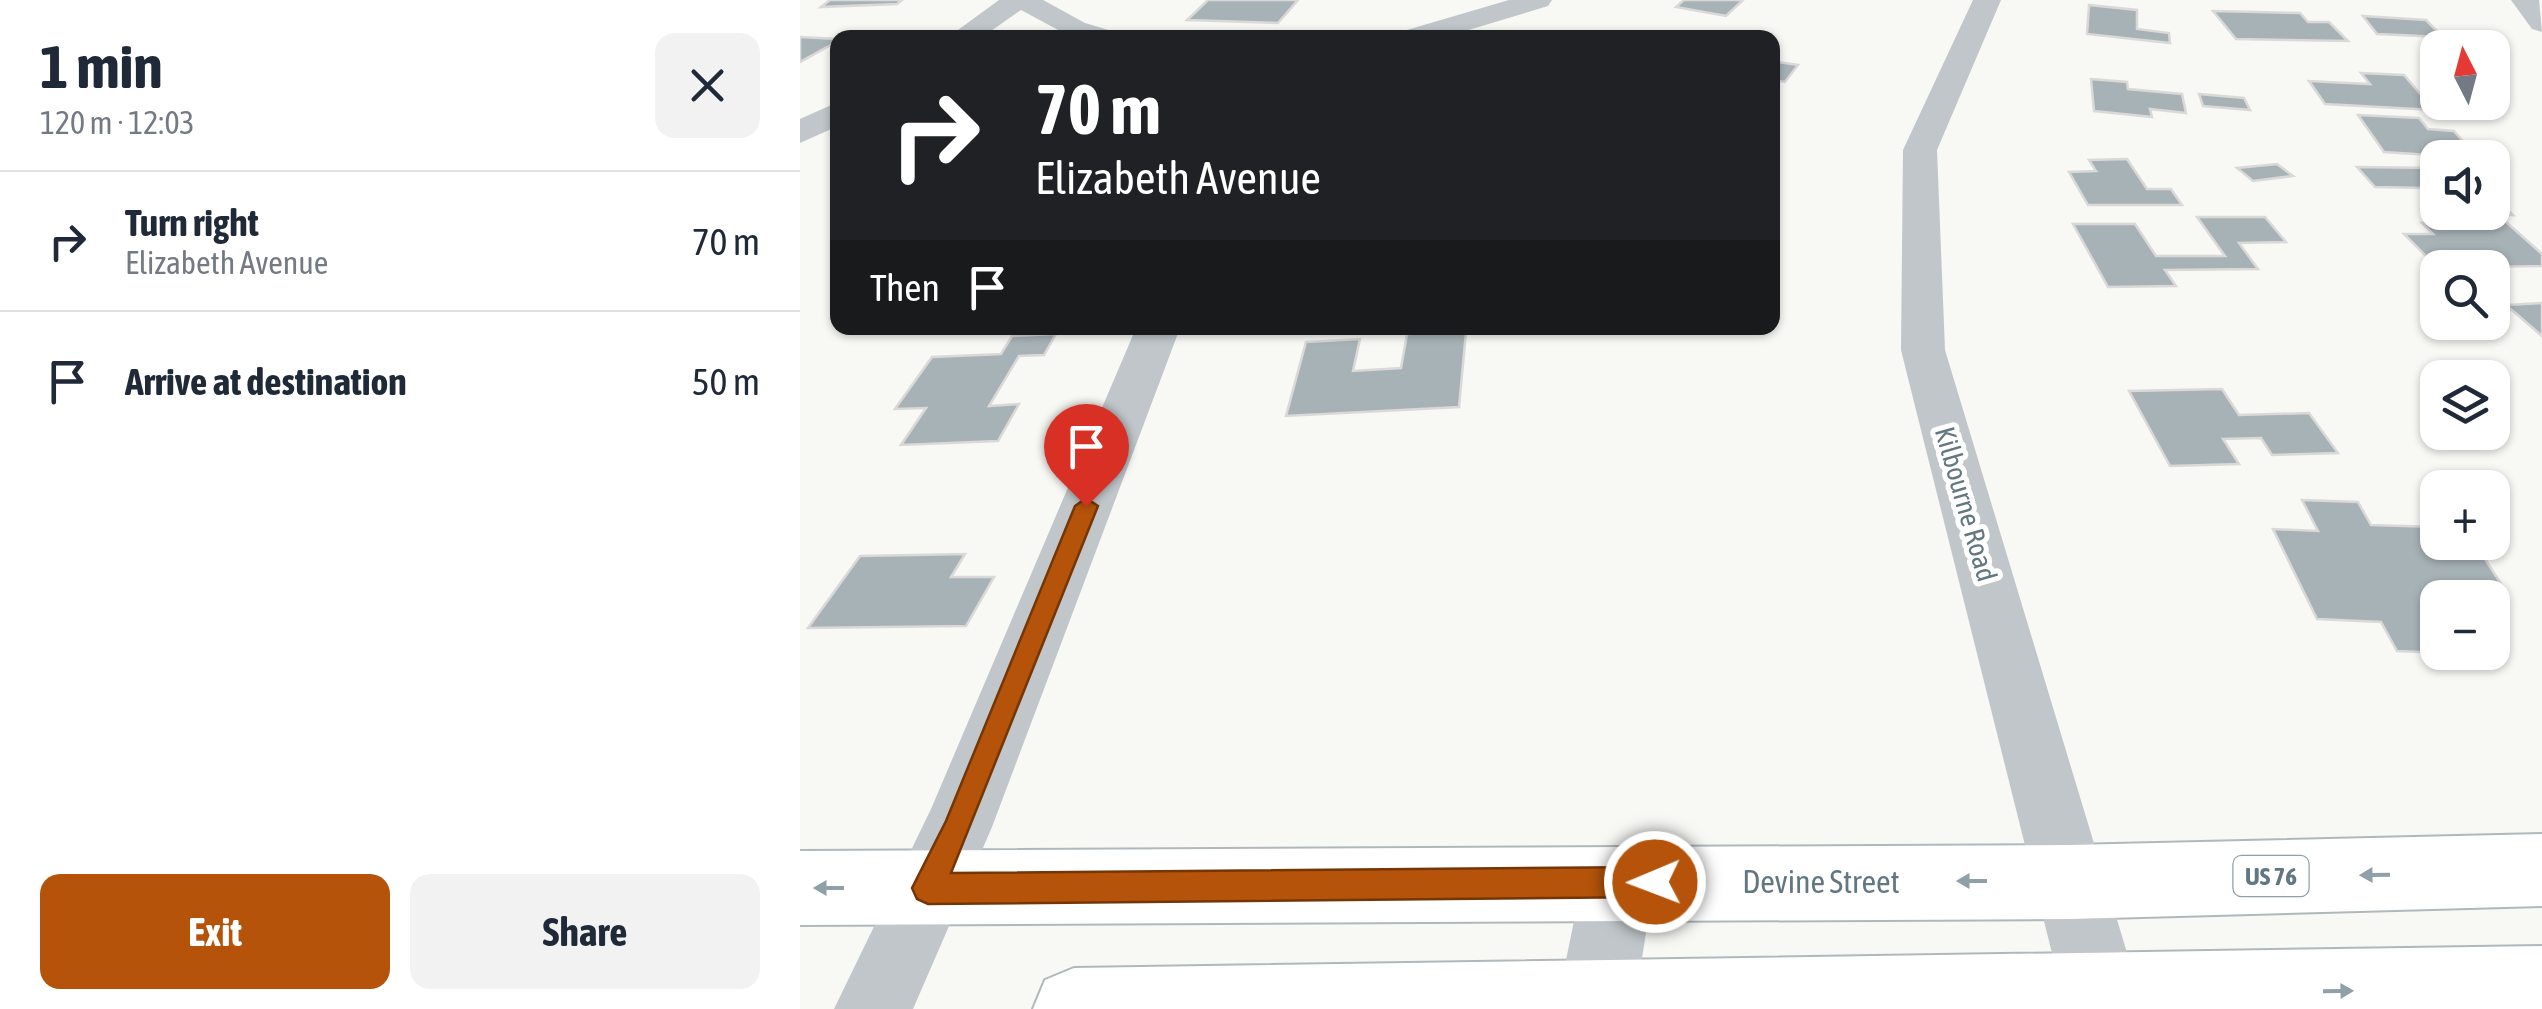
<!DOCTYPE html>
<meta charset="utf-8">
<style>
body{margin:0;font-family:"Asap Condensed",sans-serif;background:#f2f2f3;color:#1f2937;height:100vh;display:flex;flex-direction:column;font-size:38px;white-space:nowrap}
*{box-sizing:border-box;margin:0}
p{font-size:32px;color:#747a83}
.icon{flex:none;width:55px;height:55px;fill:none;stroke:currentColor;stroke-width:2;stroke-linecap:round;stroke-linejoin:round}
.map{position:relative;flex:1;overflow:hidden}
.side{display:flex;flex-direction:column;background:#fff;width:800px}
.side>*{flex:none}
.guide{position:absolute;left:30px;top:30px;width:950px;height:305px;border-radius:20px;box-shadow:0 2px 8px #0004;background:#202124;color:#fff;overflow:hidden}
.needle{width:65px;rotate:354deg}
.tools{position:absolute;left:1620px;top:30px;display:grid;gap:20px}
.tools a{display:grid;place-items:center;width:90px;height:90px;border-radius:20px;background:#fff;box-shadow:0 2px 8px #0004;font-size:50px}
.pin{position:absolute;display:grid;place-items:center;width:85px;height:85px;color:#fff;margin:-102px -42px;border-radius:50% 50% 50% 0;rotate:-45deg;box-shadow:0 0 10px #0007}
.pin .icon{rotate:45deg}
.me{position:absolute;width:110px;margin:-55px;rotate:269deg;stroke-linejoin:round;filter:drop-shadow(0 0 8px #0008)}
.turn{display:flex;align-items:center;gap:35px;height:210px;padding:0 40px;font-size:45px}
.turn .icon{width:130px;height:130px;stroke-width:2.5}
.turn b{display:block;font-size:70px;line-height:85px}
.then{display:flex;align-items:center;height:95px;padding:0 40px;background:#0003;gap:20px;font-size:38px}
.round{display:grid;place-items:center;flex:none;width:105px;height:105px;border-radius:20px;background:#f2f2f3}
.summary{display:flex;align-items:center;justify-content:space-between;height:170px;padding:0 40px}
h1{font-size:60px;font-weight:700;line-height:75px}
.primary-button{display:flex;gap:20px;margin-top:auto;padding:20px 40px}
.primary-button a{flex:1;height:115px;border-radius:20px;background:#b45309;color:#fff;font-size:40px;font-weight:700;line-height:115px;text-align:center}
.primary-button a+a{background:#f2f2f3;color:#1f2937}
ul{padding:0;list-style:none}
li{display:flex;align-items:center;gap:30px;height:140px;padding:0 40px;border-top:2px solid #e0e1e3}
li div{flex:1}
li b{display:block;font-size:38px}
li em{font-style:normal}
main{display:flex;flex:1;min-height:0}
.map>svg:first-child{display:block}
</style>
<main>
<section class="side">
<div class="summary"><div><h1>1 min</h1><p>120 m · 12:03</p></div><a class="round"><svg class="icon" aria-label="close" viewBox="0 0 24 24"><path d="M6 6l12 12M18 6L6 18"/></svg></a></div>
<ul>
<li><svg class="icon" aria-label="right" viewBox="0 0 24 24"><path d="M7 20v-9h11M14 6l5 5-5 5"/></svg><div><b>Turn right</b><p>Elizabeth Avenue</p></div><em>70 m</em></li>
<li><svg class="icon" aria-label="arrive" viewBox="0 0 24 24"><path d="M6 21V4h12l-3 4 3 4H6"/></svg><div><b>Arrive at destination</b></div><em>50 m</em></li>
</ul>
<div class="primary-button"><a>Exit</a><a>Share</a></div>
</section>
<div class="map">
<svg width="1742" height="1009" viewBox="0 0 1742 1009">
<rect width="100%" height="100%" fill="#f8f8f5"/>
<g fill="#a7b2b7" stroke="#dad9d7" stroke-width="2.5">
<path d="M30 0H102L97 4 21 7Z"/>
<path d="M408 0H498L478 23 387 20Z"/>
<path d="M884 0H943L926 16 876 7Z"/>
<path d="M1289 5 1337 10V29L1369 33 1370 43 1287 34Z"/>
<path d="M1413 11 1500 13 1508 22H1529L1548 41 1436 39Z"/>
<path d="M1563 16 1626 20 1643 37 1577 34Z"/>
<path d="M0 37 38 39V41L0 62Z"/>
<path d="M972 61 998 65 985 82 972 80Z"/>
<path d="M1561 73 1604 75 1634 110 1525 104 1509 81 1570 84Z"/>
<path d="M1291 79 1327 82 1328 89 1382 94 1386 113 1350 109 1352 117 1294 111Z"/>
<path d="M1399 94 1444 98 1450 110 1403 106Z"/>
<path d="M1558 115 1619 118 1628 129 1654 131 1677 158 1584 152Z"/>
<path d="M1327 159 1347 189H1371L1382 205H1288L1269 172 1296 171 1289 160Z"/>
<path d="M1477 164 1493 176 1453 181 1437 168Z"/>
<path d="M1557 167 1638 168V202L1623 188 1575 187Z"/>
<path d="M1692 196 1713 215 1648 212H1692Z"/>
<path d="M1397 217H1465L1486 242 1439 243 1458 269 1365 270 1376 286 1308 287 1273 224H1335L1356 256H1425Z"/>
<path d="M1705 221 1742 254V266L1638 268 1604 234H1633L1622 223Z"/>
<path d="M1742 303V336L1706 305Z"/>
<path d="M666 332 659 407 486 416 506 342 560 339 553 371 601 368 607 334Z"/>
<path d="M256 334 244 355 219 356 189 406 219 404 198 441 101 445 126 408 95 409 132 357 201 354 212 336Z"/>
<path d="M1422 389 1439 415 1509 413 1538 453 1472 455 1461 438 1423 439 1439 464 1370 466 1329 391Z"/>
<path d="M1502 500 1558 502 1571 525 1638 527V542H1674L1707 593 1656 591 1660 598H1638V652L1664 654 1597 651 1581 622 1517 619 1473 529 1518 531Z"/>
<path d="M165 554 151 577H194L166 626 8 628 60 556Z"/>
</g>
<g fill="none" stroke-linecap="round" stroke-linejoin="round">
<g stroke="#b1b8bc" stroke-width="4">
<g id="major">
<path d="M1742 834V906L1270 919 0 925V851L1270 845Z"/>
<path d="M1742 946V1009H233L245 980 274 968Z"/>
</g>
</g>
<g fill="#c0c6c9" fill-rule="evenodd">
<path d="M199 0H243L285 23 315 32 319 38H273L221 10 181 38H147Z"/>
<path d="M709 0H752L748 6 642 38H596L600 32Z"/>
<path d="M1173 0H1201L1137 150 1145 350 1344 1009H1266L1101 350 1103 150Z"/>
<path d="M1711 0H1739L1742 32 1732 29Z"/>
<path d="M38 102V126L0 143V119Z"/>
<path d="M336 328H380L192 827 113 1009H34L131 809Z"/>
<path d="M818 847 843 857 854 882 834 1009H756L782 882 793 857Z"/>
</g>
<use href="#major" fill="#fff" fill-rule="evenodd"/>
</g>
<defs><path id="oneway-solid" d="M-6-.8H1V-3.2L6.5 0L1 3.2V.8H-6Z" transform="scale(2.5)"/></defs>
<g fill="#90a0a8">
<use href="#oneway-solid" transform="translate(1575 875) rotate(179)"/>
<use href="#oneway-solid" transform="translate(1172 881) rotate(-180)"/>
<use href="#oneway-solid" transform="translate(29 888) rotate(-180)"/>
<use href="#oneway-solid" transform="translate(1538 991) rotate(-1)"/>
</g>
<path fill="#b45309" stroke="#753606" stroke-width="2.5" d="M286 498 298 506 151 873 855 867 866 872 870 882 866 893 855 897 128 904 117 899 112 888 146 821 275 506Z"/>
<g text-anchor="middle" dominant-baseline="central" stroke-width="10" stroke-linejoin="round" paint-order="stroke">
<rect fill="#fff" stroke="#90a0a8" stroke-width="2.5" x="1433.5" y="856" width="75" height="40" rx="8"/>
<g font-size="25" font-weight="bold" fill="#617782">
<text x="1471" y="876">US 76</text>
</g>
<g font-size="28" fill="#617782" stroke="#fff">
<text transform="translate(1166 504) rotate(74)">Kilbourne Road</text>
</g>
<g font-size="32" fill="#617782" stroke="#fff">
<text x="1021" y="881">Devine Street</text>
</g>
</g>
</svg>
<div class="tools">
<a><svg class="needle" viewBox="-14 -14 28 28"><path d="M0-13l5 13h-10z" fill="#e53935"/><path d="M0 13l5-13h-10z" fill="#747a83"/></svg></a>
<a><svg class="icon" aria-label="sound" viewBox="0 0 24 24"><path d="M4 9h4l5-4v14l-5-4H4zM17 9q2 3 0 6"/></svg></a>
<a><svg class="icon" aria-label="search" viewBox="0 0 24 24"><circle cx="10" cy="10" r="6"/><path d="M15 15l6 6"/></svg></a>
<a><svg class="icon" aria-label="layers" viewBox="0 0 24 24"><path d="M12 4l9 5-9 5-9-5zM3 14l9 5 9-5"/></svg></a>
<a>+</a>
<a>−</a>
</div>
<div class="pin" style="left:286px;top:506px;background:#d93025"><svg class="icon" aria-label="arrive" viewBox="0 0 24 24"><path d="M6 21V4h12l-3 4 3 4H6"/></svg></div>
<svg class="me" style="left:855px;top:882px" viewBox="-20 -20 40 40"><circle r="17" fill="#b45309" stroke="#fff" stroke-width="3"/><path d="M0-11L8 9 0 5-8 9z" fill="#fff"/></svg>
<div class="guide">
<div class="turn"><svg class="icon" aria-label="right" viewBox="0 0 24 24"><path d="M7 20v-9h11M14 6l5 5-5 5"/></svg><div><b>70 m</b>Elizabeth Avenue</div></div>
<div class="then">Then<svg class="icon" aria-label="arrive" viewBox="0 0 24 24"><path d="M6 21V4h12l-3 4 3 4H6"/></svg></div>
</div>
</div>
</main>
